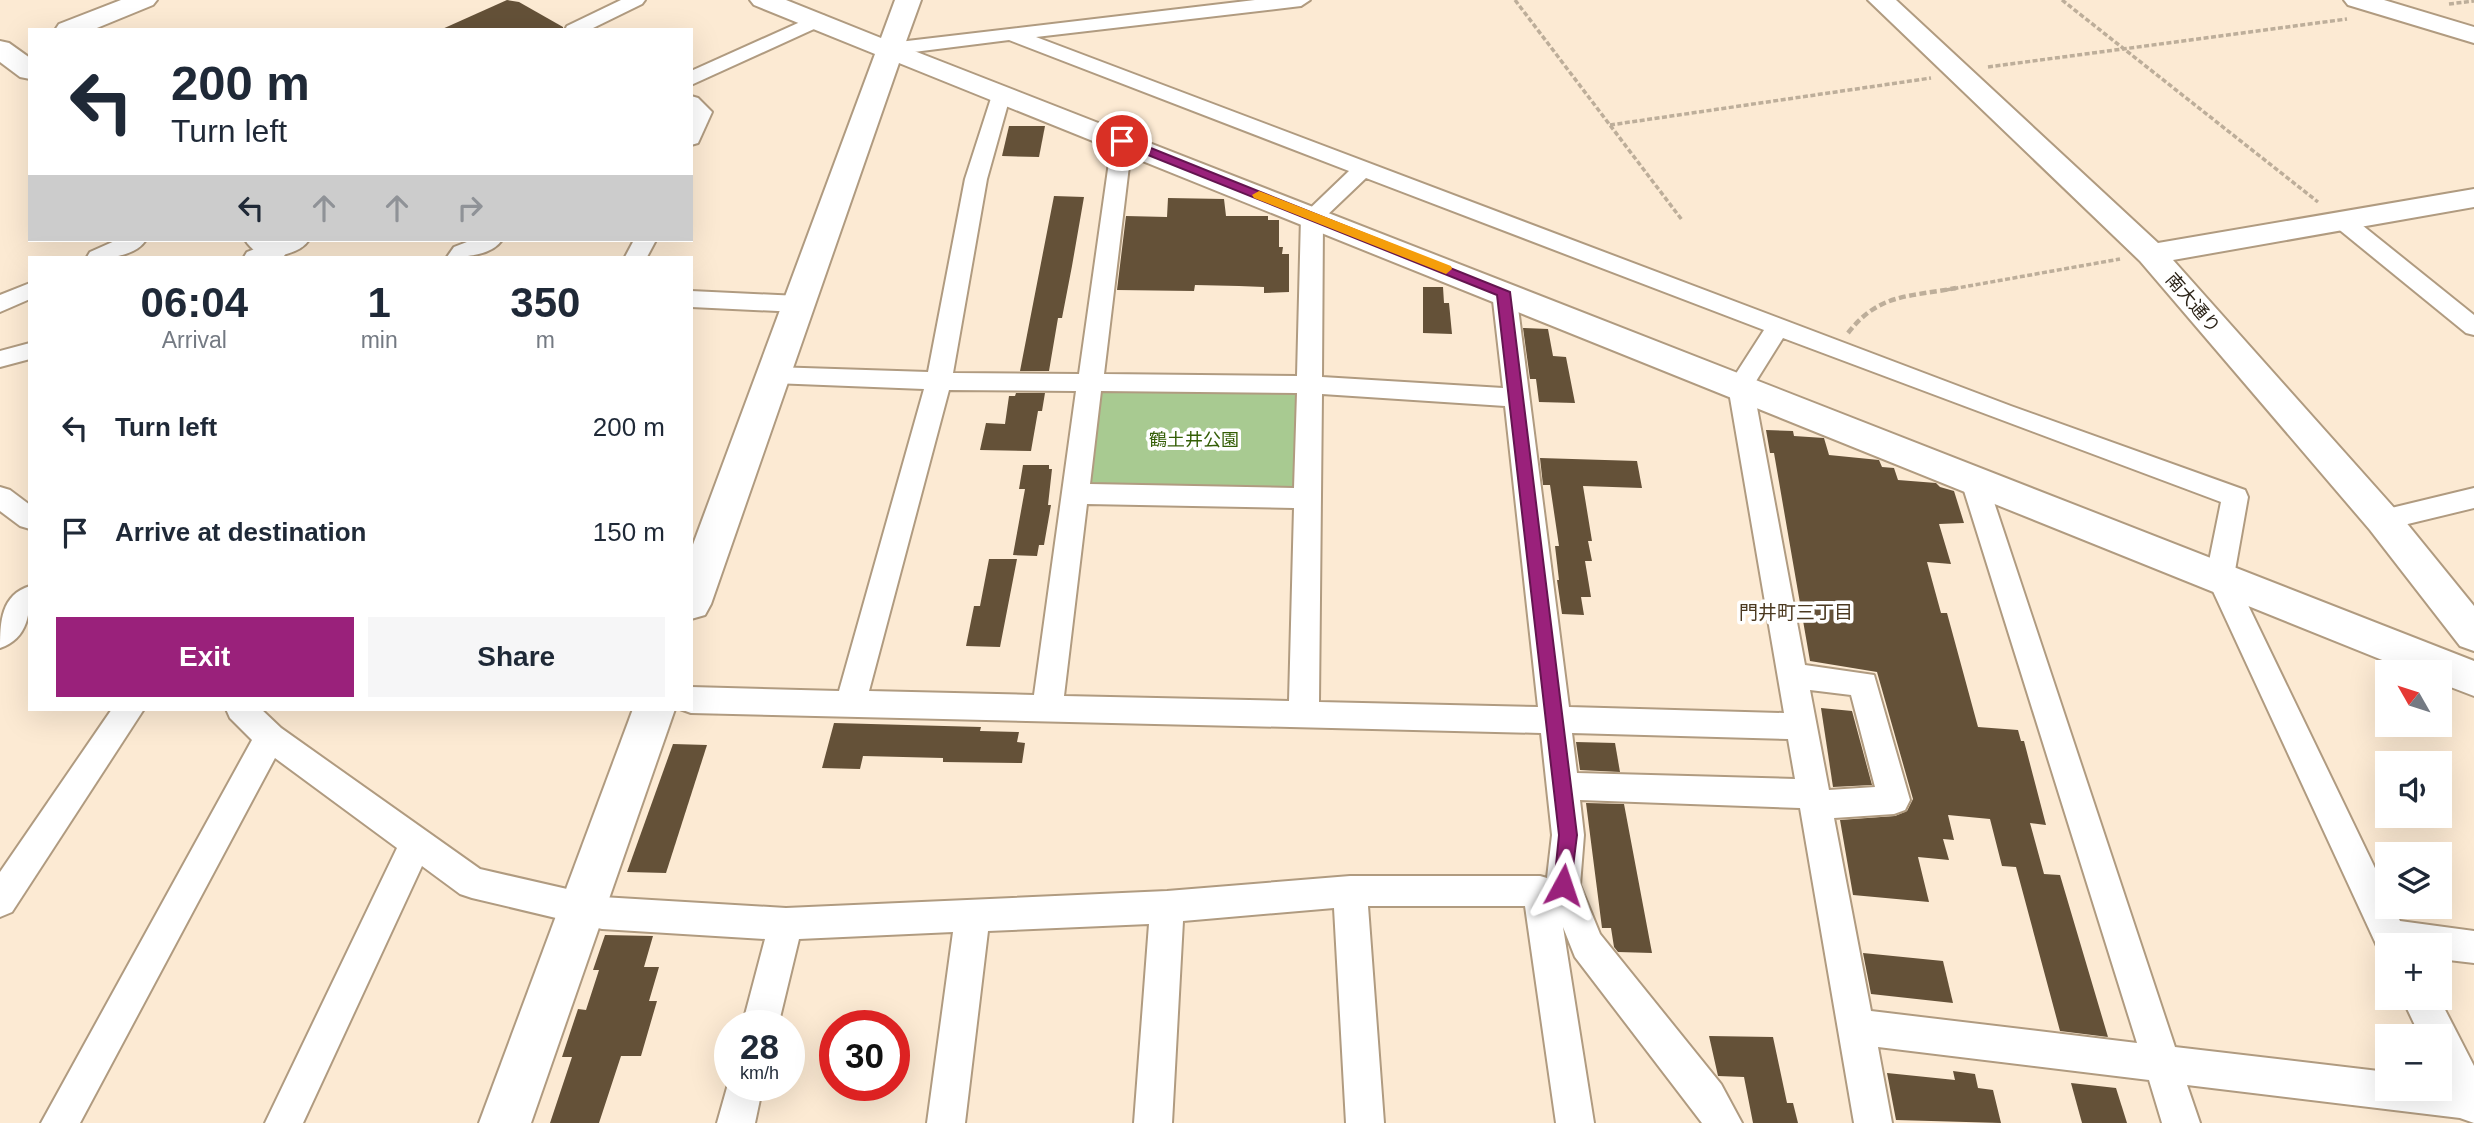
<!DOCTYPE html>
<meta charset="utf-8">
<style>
body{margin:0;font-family:Arial,"Noto Sans JP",sans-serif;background:#f6f6f7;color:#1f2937;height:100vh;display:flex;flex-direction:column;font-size:26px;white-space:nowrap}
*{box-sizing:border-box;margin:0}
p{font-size:23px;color:#747a83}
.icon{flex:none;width:38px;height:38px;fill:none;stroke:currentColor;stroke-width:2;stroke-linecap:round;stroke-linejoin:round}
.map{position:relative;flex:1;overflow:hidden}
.details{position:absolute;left:28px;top:256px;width:665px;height:455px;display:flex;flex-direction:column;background:#fff;border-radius:0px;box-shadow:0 7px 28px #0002}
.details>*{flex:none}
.guide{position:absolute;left:28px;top:28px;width:665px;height:214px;border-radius:0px;box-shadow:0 7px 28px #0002;background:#fff;color:#1f2937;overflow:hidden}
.needle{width:46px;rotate:309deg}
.tools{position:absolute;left:2375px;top:660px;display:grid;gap:14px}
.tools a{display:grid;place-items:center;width:77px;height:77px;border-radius:0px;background:#fff;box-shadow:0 7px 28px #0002;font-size:35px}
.speed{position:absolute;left:714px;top:1010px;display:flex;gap:14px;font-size:35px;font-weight:700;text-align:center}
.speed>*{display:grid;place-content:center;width:91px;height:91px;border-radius:50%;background:#fff;box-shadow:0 7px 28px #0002;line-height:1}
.speed small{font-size:18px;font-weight:400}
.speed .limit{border:10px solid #d22;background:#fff;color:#111}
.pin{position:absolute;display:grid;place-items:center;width:60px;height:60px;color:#fff;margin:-30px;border:4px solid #fff;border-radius:50%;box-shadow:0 2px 7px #0007}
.me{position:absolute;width:77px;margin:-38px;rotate:5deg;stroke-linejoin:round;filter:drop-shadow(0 0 5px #0008)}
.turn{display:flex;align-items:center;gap:24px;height:147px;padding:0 28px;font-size:32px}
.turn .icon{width:91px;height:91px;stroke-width:2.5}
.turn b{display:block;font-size:49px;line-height:60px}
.lanes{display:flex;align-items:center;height:66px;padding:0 28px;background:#0003;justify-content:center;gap:35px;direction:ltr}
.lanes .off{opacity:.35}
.eta{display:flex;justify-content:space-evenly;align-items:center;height:119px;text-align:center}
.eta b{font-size:42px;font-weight:800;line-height:49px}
.action{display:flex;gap:14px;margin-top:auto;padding:14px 28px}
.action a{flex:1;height:80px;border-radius:0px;background:#9a217b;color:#fff;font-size:28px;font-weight:800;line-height:80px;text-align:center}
.action a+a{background:#f6f6f7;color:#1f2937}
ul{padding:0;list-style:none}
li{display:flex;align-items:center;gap:21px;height:105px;padding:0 28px}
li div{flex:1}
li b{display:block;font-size:26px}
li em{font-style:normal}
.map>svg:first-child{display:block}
</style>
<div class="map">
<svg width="2474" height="1123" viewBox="0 0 2474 1123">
<rect width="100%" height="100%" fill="#fcead3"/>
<path fill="#a8ca91" d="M1098 388 1296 391V493L1084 488Z"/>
<g fill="#645138">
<path d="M507 0 519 2 563 27V30H440Z"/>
<path d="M1009 126H1045L1039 157 1002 156Z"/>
<path d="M1054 196 1084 197 1072 266 1062 318H1058L1049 371H1020Z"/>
<path d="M1168 198 1224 199 1226 216H1268V220H1279V247H1283L1282 254H1289V292L1264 293V287L1239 286 1195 285 1194 291 1117 290 1126 216 1167 217Z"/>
<path d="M1423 287H1443L1444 303H1449L1452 334 1423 333Z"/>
<path d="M1523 328 1548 329 1553 356 1566 357 1575 403 1539 402 1536 379H1530Z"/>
<path d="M1016 393H1045L1042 411H1038L1031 451 980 450 986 423 1005 424 1009 396H1015Z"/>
<path d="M1766 430 1793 431 1794 436 1824 438 1829 455 1879 460 1882 467 1894 468 1898 480 1936 483 1940 487 1954 491 1964 523 1939 524 1951 564 1927 562 1941 613H1947L1978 727 2018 730 2021 741H2024L2046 825 2030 823 2044 874 2060 875 2108 1037 2060 1031 2016 867 2002 866 1990 819 1948 815 1954 840 1943 839 1949 860 1918 857 1929 902 1853 895 1840 820 1895 816 1907 811 1913 799 1877 672 1810 661 1774 453H1770Z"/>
<path d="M1540 458 1637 461 1642 488 1583 486 1592 541H1588L1592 561H1585L1591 597H1581L1584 615 1562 614 1557 580H1559L1555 546H1559L1550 485H1543Z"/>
<path d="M1023 465H1049V469H1052L1048 505H1051L1044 545H1039L1037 556 1013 555 1025 489H1019Z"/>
<path d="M989 559H1017L1000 647 966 646 974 606H980Z"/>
<path d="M1821 708 1852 711 1872 785 1833 787Z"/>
<path d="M834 723 981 727 980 731 1019 732 1017 742 1025 743 1022 763 943 762V758L863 756 860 769 822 768Z"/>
<path d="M1576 742 1615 743 1620 772 1580 770Z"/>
<path d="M673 744 707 745 666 873 627 872Z"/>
<path d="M1586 803 1624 804 1652 953 1618 952 1614 947 1611 928H1602Z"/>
<path d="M605 935 653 936 644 967H659L649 1001H657L641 1056H621L599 1123H550L572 1057H562L578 1009 586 1010 599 970H593Z"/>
<path d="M1863 953 1943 961 1953 1003 1871 994Z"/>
<path d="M1709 1036 1773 1037 1787 1103H1793L1798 1123H1753L1744 1077 1718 1076Z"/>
<path d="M1953 1071 1975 1074 1978 1088 1993 1090 2001 1123 1896 1120 1887 1073 1955 1080Z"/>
<path d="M2071 1083 2116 1088 2127 1123H2082Z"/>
</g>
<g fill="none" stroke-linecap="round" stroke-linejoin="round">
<g stroke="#b09b80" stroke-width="4">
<g id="street">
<path d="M621 0H645L642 4 589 30H565L567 26Z"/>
<path d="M1255 0H1310L1301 6 1036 37 2011 406 2245 490 2248 497 2234 576 2387 893V906H2393L2400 921 2474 931V963L2440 959V945H2387V959L2382 957 2206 576 2221 502 1783 338 1753 386 1805 665 1874 675 1910 800 1905 810 1894 814 1834 818 1871 1011 2137 1043 1960 478 1964 471 1973 468 1982 471 1986 478 2175 1047 2387 1072V1088H2440V1036H2420L2402 998H2439L2474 1066V1123L2460 1118 2187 1085 2200 1123H2162L2149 1080 1878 1047 1892 1123H1854L1800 808 1580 800 1584 835 1580 885 1600 934 1721 1084 1742 1123H1702L1575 957 1563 927 1594 1123H1556L1525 906H1368L1384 1123H1346L1334 908 1183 921 1172 1123H1134L1149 924 988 931 965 1123H927L953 932 799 939 778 1026H742L765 939 602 929 472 898 460 894 422 866 303 1123H265L397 848 275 758 80 1123H41L252 740 230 718 226 709H261L281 728 480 869 602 897 786 908 1167 891 1350 876H1540L1547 878 1552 835 1541 733 691 713 680 709H691V687L839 691 924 389 773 383 764 381 761 375 764 369 773 367 928 372 965 179 994 89H1008L1011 93 987 179 953 373 1079 374 1112 141 1115 137H1129L1132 141 1104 374 1297 376 1301 217 1349 171 1009 40 890 55 880 49 890 43ZM1366 178 1764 330 1728 386 1784 713 1569 707 1516 292 1512 287 1504 285 1496 287 1492 292 1503 388 1322 377 1323 219ZM949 390 1076 391 1034 695 869 691ZM1101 391 1297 393 1294 488 1090 484ZM1322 394 1505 406 1538 707 1319 702ZM1087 504 1294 508 1289 701 1064 696ZM1810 690 1851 695 1875 787 1829 790ZM1572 733 1788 739 1795 779 1577 773Z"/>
<path d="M818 14 825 16 827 20 825 24 691 85V71Z"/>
<path d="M691 96 698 98 712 112 698 143 691 145Z"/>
<path d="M2344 215 2352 217 2474 315V335L2466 333 2336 227 2333 222 2336 217Z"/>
<path d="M117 240H146C134 258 106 258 87 257L90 252Z"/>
<path d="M278 240H309C297 258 263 258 244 257L247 252Z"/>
<path d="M472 240H502C491 256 464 257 447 257L454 247Z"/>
<path d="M634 240H656L647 257H625Z"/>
<path d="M30 283V299L0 312V295Z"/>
<path d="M691 291 799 296 807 299 811 304 807 309 799 312 691 307Z"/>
<path d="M30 343V359L0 367V351Z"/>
<path d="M0 487 10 490 30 505V529L20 526 0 511Z"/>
<path d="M2474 488V508L2383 530 2373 527 2369 520 2373 513 2383 510Z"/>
<path d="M30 586C30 612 29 638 0 648 0 622 1 595 30 586Z"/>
<path d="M112 709H144L12 912 0 917V872Z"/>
<path d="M730 1077V1085H763L755 1123H717Z"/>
</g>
</g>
<g stroke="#b09b80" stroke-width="4">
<g id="secondary">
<path d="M121 0H157L153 5 92 30H55L59 24Z"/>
<path d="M750 0H786L881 38 895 0H921L904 47 2474 661V696L2440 683V672H2412L899 63 711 604 705 615 691 619V550L875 54 754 5Z"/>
<path d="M1868 0H1896L2158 243 2474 189V207L2173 260 2396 510 2474 606V651L2460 646 2370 530 2140 261Z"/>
<path d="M2344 0H2384L2474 27V43L2348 5Z"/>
<path d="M0 41 9 43 30 58V79L20 77 0 62Z"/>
<path d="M245 240H280L289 249 284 256C267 259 254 254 245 240Z"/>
<path d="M633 709H675L531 1123H479Z"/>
</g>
</g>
<g stroke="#bdae9a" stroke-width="3.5" stroke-dasharray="5 2.5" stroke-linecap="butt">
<path d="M1515 0 1682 220"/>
<path d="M2062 0 2318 202"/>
<path d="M2449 4 2474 1"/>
<path d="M1988 67 2347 19"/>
<path d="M1610 125 1931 78"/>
<path d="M1946 290 2120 259"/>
</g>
<path stroke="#bdae9a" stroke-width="4.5" stroke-dasharray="7 3.5" stroke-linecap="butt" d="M1848 333C1879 293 1909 297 1956 288"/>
<use href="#street" fill="#fff" fill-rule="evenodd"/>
<use href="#secondary" fill="#fff" fill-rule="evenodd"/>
</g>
<path fill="#9a217b" stroke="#641550" stroke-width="2" d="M1118 138H1126L1510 292 1577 835 1570 891 1563 894 1557 891 1554 885 1559 835 1497 295 1118 143Z"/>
<path fill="#f59e0b" d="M1259 191 1451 266 1452 269 1446 274 1441 272 1254 198 1252 195Z"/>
<g text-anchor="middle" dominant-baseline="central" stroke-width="7" stroke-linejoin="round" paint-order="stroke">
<g font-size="18" fill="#2c2419" stroke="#fff">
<text transform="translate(2193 303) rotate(49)">南大通り</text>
</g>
<g font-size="18" fill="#345e06" stroke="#fff">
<text x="1194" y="440">鶴土井公園</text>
</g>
<g font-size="19" fill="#4b3920" stroke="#fff">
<text x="1796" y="612">門井町三丁目</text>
</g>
</g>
</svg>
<div class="tools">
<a><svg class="needle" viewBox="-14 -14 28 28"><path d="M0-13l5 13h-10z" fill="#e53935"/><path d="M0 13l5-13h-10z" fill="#747a83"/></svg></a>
<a><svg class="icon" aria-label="sound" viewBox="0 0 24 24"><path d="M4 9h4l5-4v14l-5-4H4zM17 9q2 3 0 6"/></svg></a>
<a><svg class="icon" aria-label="layers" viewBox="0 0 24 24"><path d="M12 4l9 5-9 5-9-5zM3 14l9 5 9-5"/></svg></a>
<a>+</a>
<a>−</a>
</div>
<div class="speed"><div>28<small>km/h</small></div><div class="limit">30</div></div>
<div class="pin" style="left:1122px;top:141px;background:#d93025"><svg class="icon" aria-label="arrive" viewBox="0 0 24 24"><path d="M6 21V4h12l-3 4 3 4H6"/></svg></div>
<svg class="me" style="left:1563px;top:885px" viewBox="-20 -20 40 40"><path d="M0-17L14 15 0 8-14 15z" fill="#9a217b" stroke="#fff" stroke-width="4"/></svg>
<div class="guide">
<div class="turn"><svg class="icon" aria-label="left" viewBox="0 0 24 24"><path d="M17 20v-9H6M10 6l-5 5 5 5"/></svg><div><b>200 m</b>Turn left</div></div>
<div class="lanes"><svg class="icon" aria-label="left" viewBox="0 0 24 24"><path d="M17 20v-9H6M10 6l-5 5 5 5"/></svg><svg class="icon off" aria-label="ahead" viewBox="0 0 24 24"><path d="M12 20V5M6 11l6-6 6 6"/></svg><svg class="icon off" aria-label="ahead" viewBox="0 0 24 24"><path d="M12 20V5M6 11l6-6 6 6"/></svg><svg class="icon off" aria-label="right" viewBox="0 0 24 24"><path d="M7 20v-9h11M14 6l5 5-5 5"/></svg></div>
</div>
<section class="details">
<div class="eta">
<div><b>06:04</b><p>Arrival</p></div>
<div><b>1</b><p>min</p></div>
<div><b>350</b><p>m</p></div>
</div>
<ul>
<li><svg class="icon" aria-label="left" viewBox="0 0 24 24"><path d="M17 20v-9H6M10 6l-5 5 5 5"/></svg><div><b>Turn left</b></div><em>200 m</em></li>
<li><svg class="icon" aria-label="arrive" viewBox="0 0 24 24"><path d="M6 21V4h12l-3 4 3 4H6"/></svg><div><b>Arrive at destination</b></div><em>150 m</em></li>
</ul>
<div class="action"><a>Exit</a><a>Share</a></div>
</section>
</div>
